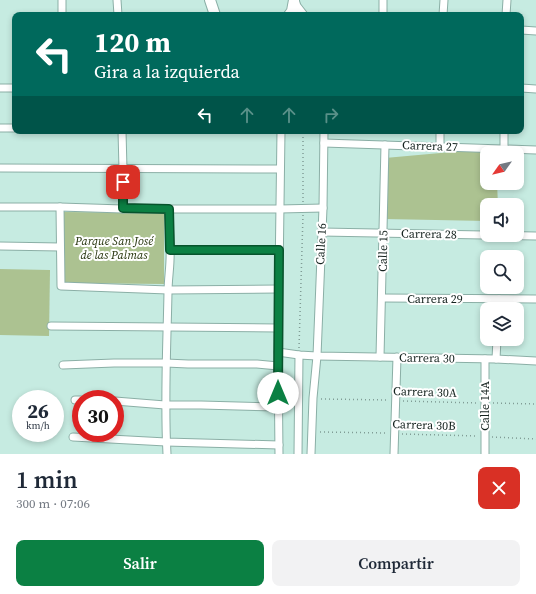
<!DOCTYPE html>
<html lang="es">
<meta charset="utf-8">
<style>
body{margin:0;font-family:"Source Serif 4",serif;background:#f2f2f3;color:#1f2937;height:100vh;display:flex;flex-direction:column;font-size:15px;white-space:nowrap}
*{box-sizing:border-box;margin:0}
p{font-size:13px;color:#747a83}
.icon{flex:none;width:22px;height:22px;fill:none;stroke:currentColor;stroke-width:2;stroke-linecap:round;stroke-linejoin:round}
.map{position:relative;height:454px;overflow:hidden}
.panel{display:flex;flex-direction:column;background:#fff;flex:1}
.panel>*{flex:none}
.guide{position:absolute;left:12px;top:12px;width:512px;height:122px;border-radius:8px;box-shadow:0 2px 6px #0003;background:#00695c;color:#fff;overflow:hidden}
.needle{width:26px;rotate:236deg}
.buttons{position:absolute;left:480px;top:146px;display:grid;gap:8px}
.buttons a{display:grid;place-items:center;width:44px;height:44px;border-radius:8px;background:#fff;box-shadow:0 2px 6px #0003;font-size:20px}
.speed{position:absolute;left:12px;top:390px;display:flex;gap:8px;font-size:20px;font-weight:700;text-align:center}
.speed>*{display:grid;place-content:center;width:52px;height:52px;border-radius:50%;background:#fff;box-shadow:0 2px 6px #0003;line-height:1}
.speed small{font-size:10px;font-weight:400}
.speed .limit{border:6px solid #d22;background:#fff;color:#111}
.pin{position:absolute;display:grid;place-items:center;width:34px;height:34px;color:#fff;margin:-17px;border-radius:8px;box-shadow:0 2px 6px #0006}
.me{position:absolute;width:44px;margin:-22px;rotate:0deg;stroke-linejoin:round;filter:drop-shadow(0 0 3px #0008)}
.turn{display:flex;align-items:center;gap:14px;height:84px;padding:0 16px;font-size:18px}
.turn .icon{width:52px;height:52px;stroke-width:2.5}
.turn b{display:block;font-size:28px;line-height:34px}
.lanes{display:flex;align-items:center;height:38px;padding:0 16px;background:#0003;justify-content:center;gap:20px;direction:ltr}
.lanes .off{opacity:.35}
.round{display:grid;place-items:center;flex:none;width:42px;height:42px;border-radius:8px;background:#f2f2f3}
.summary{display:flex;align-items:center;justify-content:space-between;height:68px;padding:0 16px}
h1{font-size:24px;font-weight:600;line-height:30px}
.cta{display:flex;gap:8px;margin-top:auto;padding:8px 16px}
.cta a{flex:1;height:46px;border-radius:8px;background:#0b8043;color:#fff;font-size:16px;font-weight:600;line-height:46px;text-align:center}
.cta a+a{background:#f2f2f3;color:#1f2937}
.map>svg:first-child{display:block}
</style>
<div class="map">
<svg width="536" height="454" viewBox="0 0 536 454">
<rect width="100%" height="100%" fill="#c6ebe1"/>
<g fill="#acc291">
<path d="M496 148V153H487V183H497L498 205H487V221L384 219 385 158Z"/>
<path d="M64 212 164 213V284L64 283Z"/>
<path d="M0 269 50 270 49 336 0 335Z"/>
</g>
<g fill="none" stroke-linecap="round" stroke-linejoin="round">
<g stroke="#8bafa6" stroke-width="9">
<g id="street">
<path d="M117 0 118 15"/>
<path d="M295 0 297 6 304 15"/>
<path d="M62 15V0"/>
<path d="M383 15V0"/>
<path d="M443 15 444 0"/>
<path d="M506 15 507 0"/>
<path d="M521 30 536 31"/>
<path d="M0 88H15"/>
<path d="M521 88 536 89"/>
<path d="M0 128H15"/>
<path d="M122 131 123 169V209H280L323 208"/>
<path d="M324 143 536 150"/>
<path d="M440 147V131"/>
<path d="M504 149V131"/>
<path d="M0 168 280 169"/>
<path d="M0 207H60L123 209"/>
<path d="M60 207 61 286 168 290 278 289"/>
<path d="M322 232 536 236"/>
<path d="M0 246 60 247"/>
<path d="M171 250H279"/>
<path d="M382 298 536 299"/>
<path d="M499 309V299"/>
<path d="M51 326 278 328"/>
<path d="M278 352 299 355 317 356 496 359 536 361"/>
<path d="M380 357 385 145"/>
<path d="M496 359 497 339"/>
<path d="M63 365 114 363H166L188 364H257L278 366"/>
<path d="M75 400H81"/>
<path d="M115 401 165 405H201L278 407"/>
<path d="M73 437 166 442 279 445"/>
<path d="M167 454C164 400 167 346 168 292 168 278 171 263 170 249 170 236 169 223 169 209"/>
<path d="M279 454 278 352 281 131"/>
<path d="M298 454 299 355"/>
<path d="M311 454 313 398 317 356 322 232 323 208 324 131"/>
<path d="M394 454 397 357"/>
<path d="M485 454V359"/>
</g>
</g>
<g stroke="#8bafa6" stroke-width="12">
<g id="secondary">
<path d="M210 0 215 15"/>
<path d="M289 15 292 11 294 0"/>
</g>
</g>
<g stroke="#809c95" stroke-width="1.5" stroke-dasharray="1 3" stroke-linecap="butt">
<path d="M303 202V131"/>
<path d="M299 348 303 215"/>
<path d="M321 399 389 400"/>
<path d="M403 401 477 403"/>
<path d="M493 403 536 404"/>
<path d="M320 432 388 433"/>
<path d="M402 434 478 436"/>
<path d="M492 437 536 439"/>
</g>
<use href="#street" stroke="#fff" stroke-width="7"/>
<use href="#secondary" stroke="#fff" stroke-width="10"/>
</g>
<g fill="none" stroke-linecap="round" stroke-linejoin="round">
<g stroke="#07532c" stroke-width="10">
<path id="route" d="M123 182V208L169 209 170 250H279L278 393"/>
</g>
<use href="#route" stroke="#0b8043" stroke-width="7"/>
</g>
<g text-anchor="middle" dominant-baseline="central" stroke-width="4" stroke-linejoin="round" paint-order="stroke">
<g font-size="12" fill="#14221e" stroke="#fff">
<text transform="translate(430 146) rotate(2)">Carrera 27</text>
<text transform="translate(429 234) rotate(1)">Carrera 28</text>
<text transform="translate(321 244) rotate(-87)">Calle 16</text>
<text transform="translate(383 251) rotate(-89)">Calle 15</text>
<text x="435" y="299">Carrera 29</text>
<text transform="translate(427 358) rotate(1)">Carrera 30</text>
<text transform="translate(425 392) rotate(2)">Carrera 30A</text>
<text transform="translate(485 406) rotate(-90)">Calle 14A</text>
<text transform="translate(424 425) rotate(2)">Carrera 30B</text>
</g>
<g font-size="12" font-style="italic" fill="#25340c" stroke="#fff">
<text x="114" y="241">Parque San José<tspan x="114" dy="14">de las Palmas</tspan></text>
</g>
</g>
</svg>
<div class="buttons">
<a><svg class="needle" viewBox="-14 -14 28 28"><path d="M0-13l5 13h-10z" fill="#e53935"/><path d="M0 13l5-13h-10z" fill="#747a83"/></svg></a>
<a><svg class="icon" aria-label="sound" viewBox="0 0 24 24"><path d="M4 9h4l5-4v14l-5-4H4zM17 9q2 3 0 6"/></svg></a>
<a><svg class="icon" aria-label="search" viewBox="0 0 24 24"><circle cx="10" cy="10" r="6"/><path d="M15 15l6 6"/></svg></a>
<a><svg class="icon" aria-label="layers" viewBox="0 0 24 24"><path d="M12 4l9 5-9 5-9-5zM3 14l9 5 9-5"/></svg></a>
</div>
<div class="speed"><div>26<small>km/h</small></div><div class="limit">30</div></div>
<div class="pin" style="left:123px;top:182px;background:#d93025"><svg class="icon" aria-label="arrive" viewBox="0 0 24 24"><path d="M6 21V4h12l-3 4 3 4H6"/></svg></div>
<svg class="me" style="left:278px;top:393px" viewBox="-20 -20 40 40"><circle r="19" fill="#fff"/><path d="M0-13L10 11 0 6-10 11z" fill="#0b8043"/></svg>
<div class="guide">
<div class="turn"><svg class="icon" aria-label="left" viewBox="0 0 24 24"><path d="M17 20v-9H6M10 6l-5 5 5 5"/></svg><div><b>120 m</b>Gira a la izquierda</div></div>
<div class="lanes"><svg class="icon" aria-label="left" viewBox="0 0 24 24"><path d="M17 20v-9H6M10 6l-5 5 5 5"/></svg><svg class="icon off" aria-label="ahead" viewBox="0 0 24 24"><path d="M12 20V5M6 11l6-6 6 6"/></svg><svg class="icon off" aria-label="ahead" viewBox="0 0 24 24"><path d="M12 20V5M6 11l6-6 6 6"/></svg><svg class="icon off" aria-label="right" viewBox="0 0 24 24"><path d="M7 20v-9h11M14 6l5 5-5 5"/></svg></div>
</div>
</div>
<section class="panel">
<div class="summary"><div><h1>1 min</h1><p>300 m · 07:06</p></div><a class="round" style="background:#d93025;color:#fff"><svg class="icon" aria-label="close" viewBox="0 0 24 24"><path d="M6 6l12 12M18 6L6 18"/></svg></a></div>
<div class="cta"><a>Salir</a><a>Compartir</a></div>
</section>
